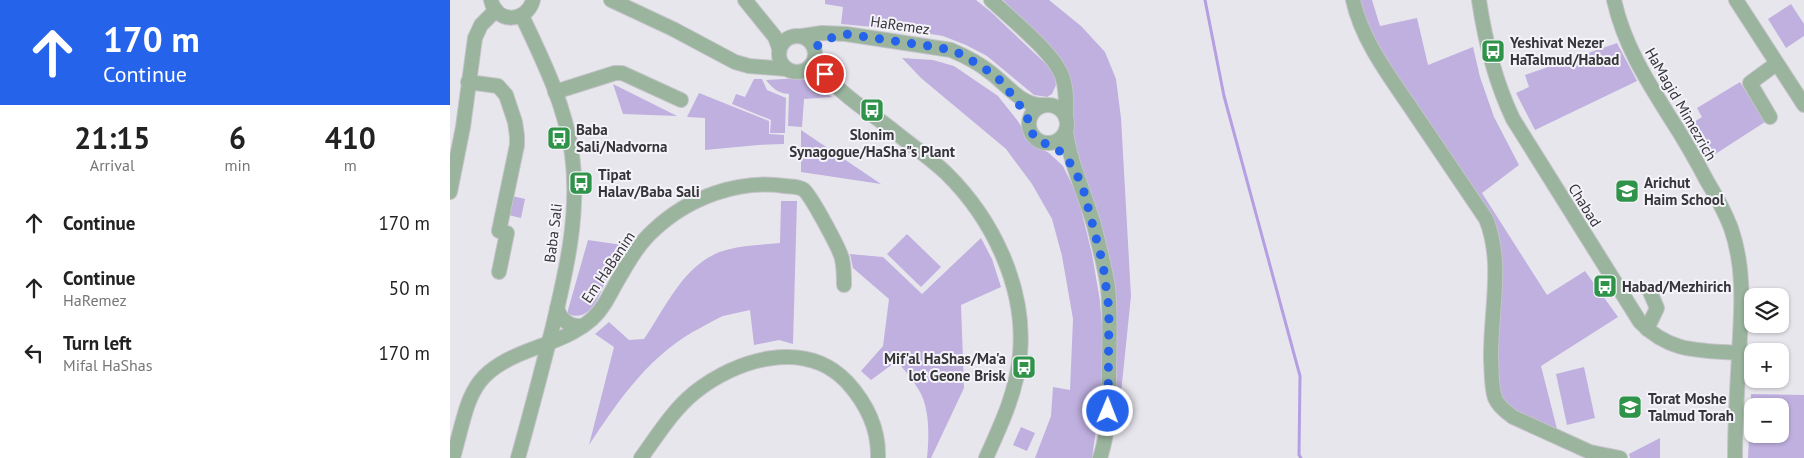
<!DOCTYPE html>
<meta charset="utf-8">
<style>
body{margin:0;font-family:"PT Sans",sans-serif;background:#f2f2f2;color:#222;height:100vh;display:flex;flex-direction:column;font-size:19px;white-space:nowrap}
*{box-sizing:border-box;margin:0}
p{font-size:16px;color:#767676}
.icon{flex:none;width:28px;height:28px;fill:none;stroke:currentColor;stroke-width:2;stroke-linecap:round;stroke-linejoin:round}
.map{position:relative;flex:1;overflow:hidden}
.side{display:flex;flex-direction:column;background:#fff;width:450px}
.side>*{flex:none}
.hud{background:#2563eb;color:#fff;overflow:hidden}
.tools{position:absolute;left:1294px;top:288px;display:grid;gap:10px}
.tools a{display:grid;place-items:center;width:45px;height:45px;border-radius:10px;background:#fff;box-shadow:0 1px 4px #0004;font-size:25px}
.pin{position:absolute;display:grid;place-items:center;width:42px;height:42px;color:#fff;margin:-21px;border:2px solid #fff;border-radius:50%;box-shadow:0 1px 5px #0007}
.me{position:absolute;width:55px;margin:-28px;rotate:1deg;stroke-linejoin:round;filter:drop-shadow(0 0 4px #0008)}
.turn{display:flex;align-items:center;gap:18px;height:105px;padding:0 20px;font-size:22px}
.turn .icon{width:65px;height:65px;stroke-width:2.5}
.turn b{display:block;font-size:35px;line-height:42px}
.eta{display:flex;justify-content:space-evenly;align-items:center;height:85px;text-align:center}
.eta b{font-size:30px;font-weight:700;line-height:35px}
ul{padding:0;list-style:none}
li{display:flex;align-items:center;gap:15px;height:65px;padding:0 20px}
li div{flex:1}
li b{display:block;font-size:19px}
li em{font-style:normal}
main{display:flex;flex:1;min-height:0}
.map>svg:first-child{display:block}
</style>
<main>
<section class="side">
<div class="hud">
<div class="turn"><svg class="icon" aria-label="ahead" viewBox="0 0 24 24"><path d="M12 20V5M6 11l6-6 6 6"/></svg><div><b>170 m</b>Continue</div></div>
</div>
<div class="eta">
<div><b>21:15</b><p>Arrival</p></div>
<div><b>6</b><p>min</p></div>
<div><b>410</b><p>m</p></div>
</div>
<ul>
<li><svg class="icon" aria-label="ahead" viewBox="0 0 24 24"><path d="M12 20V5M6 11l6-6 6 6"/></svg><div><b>Continue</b></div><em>170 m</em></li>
<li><svg class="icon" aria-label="ahead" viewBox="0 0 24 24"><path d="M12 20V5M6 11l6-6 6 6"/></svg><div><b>Continue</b><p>HaRemez</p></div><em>50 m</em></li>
<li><svg class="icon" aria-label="left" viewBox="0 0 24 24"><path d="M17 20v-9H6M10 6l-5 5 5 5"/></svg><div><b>Turn left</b><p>Mifal HaShas</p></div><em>170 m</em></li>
</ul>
</section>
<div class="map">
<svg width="1354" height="458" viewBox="0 0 1354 458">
<rect width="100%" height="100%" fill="#e8e6ed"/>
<g fill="#bfb0df" fill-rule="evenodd">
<path d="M375 0H526L541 12 596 64 604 75 606 85 602 94 597 97 584 95 537 56 516 45 493 36 456 30 391 24 393 7 375 4Z"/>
<path d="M553 0H599L631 26 655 52 666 79 671 118 681 296 671 393 665 414V320L622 131 621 102 617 77 606 52Z"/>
<path d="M909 0H922L930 26 967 18 978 65 1023 47 1030 77 1044 117 1069 165 1032 193 1097 295 1135 271 1168 317 1091 366 1107 429 1063 411 1054 402 1047 386 1046 243 930 51 913 16Z"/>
<path d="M1341 4 1354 24V36L1336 48 1318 19Z"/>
<path d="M1167 43 1187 81 1085 130 1066 93 1079 87 1075 75Z"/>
<path d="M452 58 483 60 504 66 548 96 567 120 584 145 599 153 613 166 628 197 642 254 650 301 653 339 652 386 642 458H585L601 416 603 387 620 390 623 319 612 256 602 219 582 184 556 149 471 78Z"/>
<path d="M351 78 382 97 354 99 352 127 338 126 339 94C328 93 323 89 316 80Z"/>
<path d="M304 79H312L317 90 336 98 335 133H320L321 120 282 104 286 94 295 97Z"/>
<path d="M1290 82 1315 122 1256 160 1236 127 1252 117 1247 108Z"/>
<path d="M163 84 227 116 173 114Z"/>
<path d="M249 93 319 121V134L334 135V144L308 145 255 150V118L237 117Z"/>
<path d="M351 130 431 184 351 172Z"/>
<path d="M62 196 75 199 71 218 58 215Z"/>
<path d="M331 201H347L343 344 329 340 304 345 300 310C291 312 282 314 273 316 266 319 259 323 252 327 201 353 170 398 139 445L164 347 145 334 159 322 179 340 194 339C216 307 235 261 276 250 294 245 312 245 330 243Z"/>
<path d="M457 234 491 267 471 287 437 254Z"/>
<path d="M531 238 542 259 551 287 511 305 514 388 481 458H477C479 438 480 410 470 392 464 381 455 371 447 361L421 380 411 371 433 346 439 299 403 268 400 254 433 257 472 294Z"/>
<path d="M138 240 172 245C167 255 162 265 158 275 151 291 142 324 118 314V310Z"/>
<path d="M1134 367 1145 418 1117 425 1106 374Z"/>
<path d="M1301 394 1354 395V458H1298ZM1302 406H1330V434H1302Z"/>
<path d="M571 427 585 433 577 451 563 445Z"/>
<path d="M1210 438V458H1180L1179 454Z"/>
</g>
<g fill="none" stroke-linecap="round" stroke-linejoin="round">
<path stroke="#b59fe2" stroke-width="3" d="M755 0 774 96 850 376 849 455 851 458"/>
<g stroke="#c4c3c9" stroke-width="16">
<g id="minor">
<path d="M41 0C46 24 77 23 83 0"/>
<path d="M161 0 223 29 285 62 299 66 337 69"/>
<path d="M295 0 325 37 329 48"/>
<path d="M541 0C560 18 604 53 612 76 617 89 616 104 616 118"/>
<path d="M903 0C912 41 940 77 963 111 987 147 1012 183 1036 219 1054 263 1040 313 1041 360 1042 372 1041 386 1045 398 1048 406 1056 412 1063 417L1140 452 1170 458"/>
<path d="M1029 0C1035 41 1045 81 1063 119L1190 322C1220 353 1249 350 1289 353"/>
<path d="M1164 0C1174 45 1197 81 1221 119 1234 139 1246 160 1257 181 1266 196 1275 212 1281 228 1296 272 1291 311 1289 356 1287 390 1285 424 1285 458"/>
<path d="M1286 0 1354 105"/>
<circle cx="347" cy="54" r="18"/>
<path d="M352 36 372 33 396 34 501 50C515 56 529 63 541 73 557 85 571 105 592 105"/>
<path d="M365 55C377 87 414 108 440 128 458 143 479 157 496 173 543 219 576 288 570 354 567 391 551 425 536 458"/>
<path d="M18 82 48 86 56 95 65 122 67 136V145L49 231 57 233 49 272"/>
<path d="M105 92 165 73H172L231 100"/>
<circle cx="598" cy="124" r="19"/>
<path d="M1320 117 1300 83 1326 64"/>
<path d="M616 131C620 164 635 193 644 225 649 246 655 267 658 288 661 317 659 347 659 375 659 403 659 431 650 458"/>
<path d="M0 192 13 127 25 38 31 25 46 10"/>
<path d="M107 308C111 321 120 327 133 326"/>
<path d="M1197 329 1207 308 1200 292"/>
<path d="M3 458C21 392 18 372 88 347 107 340 126 333 142 319 152 310 158 298 165 285 176 266 187 245 204 230 238 198 288 179 335 186 341 187 349 186 354 190 361 196 390 249 392 259 394 267 394 276 394 285"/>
<path d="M68 458C80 415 91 373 102 330 116 272 130 214 122 154 115 105 93 60 72 16"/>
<path d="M191 458C207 436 223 410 244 393 286 359 355 338 397 382 417 404 429 429 428 458"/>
</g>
</g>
<use href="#minor" stroke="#9ab49d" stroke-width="14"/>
</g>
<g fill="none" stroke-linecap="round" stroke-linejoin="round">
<path stroke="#2563eb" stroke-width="9" stroke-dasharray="0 16.2" d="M375 74 368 62 364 49C374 39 383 37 396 34L486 47 501 50 513 55 540 72 552 82 577 115 579 127 585 138 613 153 626 172 634 192 653 264 659 309 658 411"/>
</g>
<defs>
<g id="bus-square" transform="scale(1.25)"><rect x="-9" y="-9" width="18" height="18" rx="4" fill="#2f9349" stroke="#f5f3fa"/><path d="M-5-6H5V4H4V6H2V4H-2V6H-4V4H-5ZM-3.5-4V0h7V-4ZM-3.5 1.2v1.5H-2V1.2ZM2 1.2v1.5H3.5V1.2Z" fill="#fff"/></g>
<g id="school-square" transform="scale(1.25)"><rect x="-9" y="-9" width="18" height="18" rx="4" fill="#2f9349" stroke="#f5f3fa"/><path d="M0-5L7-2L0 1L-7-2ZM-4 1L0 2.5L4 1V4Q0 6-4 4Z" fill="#fff"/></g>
</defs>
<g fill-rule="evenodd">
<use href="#bus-square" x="1043" y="51"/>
<use href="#bus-square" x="422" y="110"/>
<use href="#bus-square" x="109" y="138"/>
<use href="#bus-square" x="131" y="183"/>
<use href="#school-square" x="1177" y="191"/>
<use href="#bus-square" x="1155" y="286"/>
<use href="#bus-square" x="574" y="367"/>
<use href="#school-square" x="1180" y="407"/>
</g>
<g text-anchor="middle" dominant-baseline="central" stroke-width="4" stroke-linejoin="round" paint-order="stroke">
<g font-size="15" fill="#363538" stroke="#f5f3fa">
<text transform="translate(450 25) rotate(8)">HaRemez</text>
<text transform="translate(1231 104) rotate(60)">HaMagid Mimezrich</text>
<text transform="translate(1135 205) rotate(58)">Chabad</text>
<text transform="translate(103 233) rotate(-83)">Baba Sali</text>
<text transform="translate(158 267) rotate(-56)">Em HaBanim</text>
</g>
<g font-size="15" font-weight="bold" fill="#363538" stroke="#f5f3fa" text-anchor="start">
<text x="1060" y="42">Yeshivat Nezer<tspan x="1060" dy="17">HaTalmud/Habad</tspan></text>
<text x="126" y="129">Baba<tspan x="126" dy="17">Sali/Nadvorna</tspan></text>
<text x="422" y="134" text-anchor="middle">Slonim<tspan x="422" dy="17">Synagogue/HaSha"s Plant</tspan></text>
<text x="148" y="174">Tipat<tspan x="148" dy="17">Halav/Baba Sali</tspan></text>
<text x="1194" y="182">Arichut<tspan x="1194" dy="17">Haim School</tspan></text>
<text x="1172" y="286">Habad/Mezhirich</text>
<text x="556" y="358" text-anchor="end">Mif'al HaShas/Ma'a<tspan x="556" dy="17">lot Geone Brisk</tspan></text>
<text x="1198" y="398">Torat Moshe<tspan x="1198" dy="17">Talmud Torah</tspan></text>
</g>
</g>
</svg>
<div class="tools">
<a><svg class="icon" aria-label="layers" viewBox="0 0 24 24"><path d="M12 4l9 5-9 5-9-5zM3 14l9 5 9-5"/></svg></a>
<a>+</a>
<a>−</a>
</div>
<div class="pin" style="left:375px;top:74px;background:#d93025"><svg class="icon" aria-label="arrive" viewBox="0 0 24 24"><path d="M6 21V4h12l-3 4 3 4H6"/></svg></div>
<svg class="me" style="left:658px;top:411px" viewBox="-20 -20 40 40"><circle r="17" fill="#2563eb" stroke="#fff" stroke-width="3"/><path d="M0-11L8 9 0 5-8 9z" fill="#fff"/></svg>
</div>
</main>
